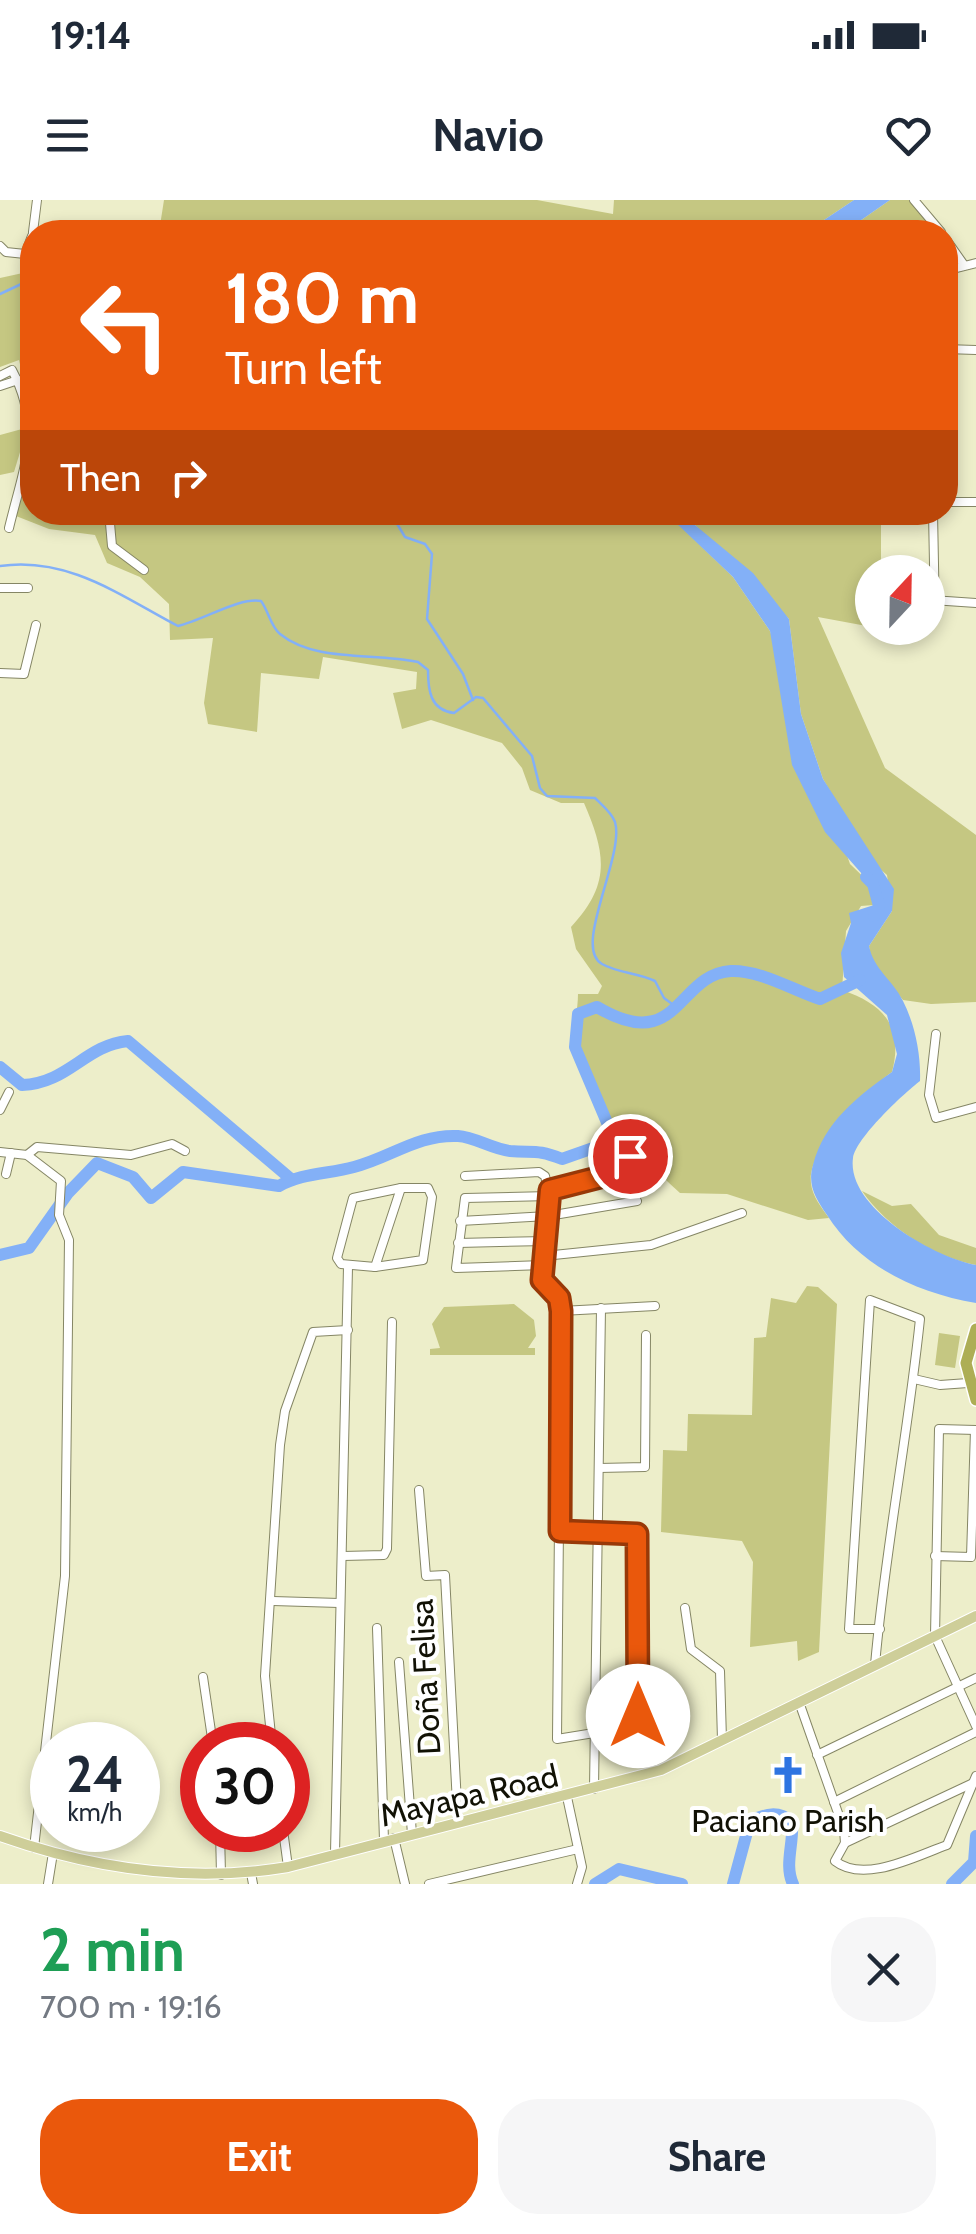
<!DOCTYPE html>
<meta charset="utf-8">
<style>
body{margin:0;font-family:Cabin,sans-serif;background:#f6f6f7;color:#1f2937;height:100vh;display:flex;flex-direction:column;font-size:38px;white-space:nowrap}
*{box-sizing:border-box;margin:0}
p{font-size:32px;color:#747a83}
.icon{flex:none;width:55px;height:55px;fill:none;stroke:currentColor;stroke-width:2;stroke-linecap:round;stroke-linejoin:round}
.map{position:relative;height:1684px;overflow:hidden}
.details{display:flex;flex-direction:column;background:#fff;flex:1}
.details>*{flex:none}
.hud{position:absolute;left:20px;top:20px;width:938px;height:305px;border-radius:40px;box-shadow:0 5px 15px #0003;background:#ea580c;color:#fff;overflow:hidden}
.needle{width:65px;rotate:22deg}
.controls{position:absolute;left:855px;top:355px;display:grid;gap:20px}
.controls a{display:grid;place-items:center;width:90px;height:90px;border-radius:50%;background:#fff;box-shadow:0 5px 15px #0003;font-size:50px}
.speed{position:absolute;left:30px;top:1522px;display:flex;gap:20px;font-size:50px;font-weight:700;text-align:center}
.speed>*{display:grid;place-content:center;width:130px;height:130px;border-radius:50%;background:#fff;box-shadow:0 5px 15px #0003;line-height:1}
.speed small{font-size:25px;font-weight:400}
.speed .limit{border:15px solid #d22;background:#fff;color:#111}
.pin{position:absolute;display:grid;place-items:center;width:85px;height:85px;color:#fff;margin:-42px;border:5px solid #fff;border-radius:50%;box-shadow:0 2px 10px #0007}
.me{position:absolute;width:110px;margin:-55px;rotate:0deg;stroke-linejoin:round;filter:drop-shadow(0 0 8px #0008)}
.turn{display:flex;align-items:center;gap:35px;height:210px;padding:0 40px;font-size:45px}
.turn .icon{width:130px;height:130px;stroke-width:2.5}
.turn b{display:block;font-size:70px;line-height:85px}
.then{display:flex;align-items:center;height:95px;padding:0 40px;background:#0003;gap:20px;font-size:38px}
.round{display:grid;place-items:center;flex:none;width:105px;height:105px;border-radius:40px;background:#f6f6f7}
.head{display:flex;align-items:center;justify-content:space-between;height:170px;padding:0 40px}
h1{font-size:60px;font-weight:700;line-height:75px;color:#1e9e55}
.cta{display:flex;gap:20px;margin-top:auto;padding:20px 40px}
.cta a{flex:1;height:115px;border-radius:40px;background:#ea580c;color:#fff;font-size:40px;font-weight:700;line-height:115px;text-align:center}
.cta a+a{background:#f6f6f7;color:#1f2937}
.status{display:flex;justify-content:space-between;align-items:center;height:70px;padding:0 50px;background:#fff;direction:ltr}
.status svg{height:28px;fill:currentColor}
header{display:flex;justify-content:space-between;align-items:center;height:130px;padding:0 40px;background:#fff;font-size:45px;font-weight:700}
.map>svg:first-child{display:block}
</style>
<div class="status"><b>19:14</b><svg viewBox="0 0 49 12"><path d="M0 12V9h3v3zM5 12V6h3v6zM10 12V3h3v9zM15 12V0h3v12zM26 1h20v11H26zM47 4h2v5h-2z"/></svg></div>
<header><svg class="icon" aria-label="menu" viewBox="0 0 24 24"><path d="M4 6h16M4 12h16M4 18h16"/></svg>Navio<svg class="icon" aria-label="heart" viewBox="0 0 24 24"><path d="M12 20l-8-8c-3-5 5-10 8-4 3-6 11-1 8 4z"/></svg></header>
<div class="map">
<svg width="976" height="1684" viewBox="0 0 976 1684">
<rect width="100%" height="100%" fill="#edeeca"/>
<g fill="#c5c782">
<path d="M164 0H537L613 14 614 0H854L824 20 817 32H159Z"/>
<path d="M890 0H912L930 27 844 32Z"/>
<path d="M32 71V216L19 160 0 167V78Z"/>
<path d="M22 229 24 239 14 272 0 275V235Z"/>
<path d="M32 262V312L678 313 675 321 733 377 770 431 850 664 878 691 879 699 874 705 861 706 846 731 842 790C883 804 904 826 892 872 866 891 807 949 811 983 812 996 822 1008 829 1018L808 1020 727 994 680 993C635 951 591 912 576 849 572 833 578 811 578 794H598L602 786 576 749 571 727C611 684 606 654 584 603H561L530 590 522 568 502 543 431 520 402 529 393 493 416 489 417 472 323 457 319 479 261 473 257 532 208 524 204 503 213 438 170 440 169 404 140 377 107 363 95 335 49 329 16 316Z"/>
<path d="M698 312H876L881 319V372H872V427L818 417 885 568 976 635V802L931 804 903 800 872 763 869 746 892 711 887 675 871 661 823 579 801 514 789 419 694 324Z"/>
<path d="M862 991 892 1006 911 1004 939 1035 976 1048V1065C933 1057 887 1027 862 991Z"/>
<path d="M807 1086 818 1087 837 1104 819 1452 798 1461 797 1441 750 1447 753 1362 742 1341 661 1332 663 1250 687 1251 688 1214 752 1215 754 1138 766 1137 771 1098 796 1103Z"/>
<path d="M514 1104 534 1120 536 1136 528 1148H535V1155H430V1149L440 1148 432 1124 444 1107Z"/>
<path d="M939 1133 960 1136 955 1168 935 1165Z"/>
</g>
<g fill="#83b0f7">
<path d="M854 0H890L844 32H817L824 20Z"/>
<path d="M678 313H698L695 325 753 373 789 419 801 514 823 579 894 689 892 711 869 746C874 770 893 780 903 801 915 825 921 854 920 881 903 894 856 938 853 958 846 1008 936 1058 976 1065V1103C917 1093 859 1066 827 1015 816 999 807 985 813 965 824 922 858 896 892 872L897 854 887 815 844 777 841 753 851 723 849 713 874 705 879 699 877 691 825 632 792 565 770 431 733 377 674 321Z"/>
</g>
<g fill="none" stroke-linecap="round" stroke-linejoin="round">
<g stroke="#83b0f7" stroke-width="2.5">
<path d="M0 94 32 79"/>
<path d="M355 312 375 316 381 312"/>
<path d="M390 312 405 337 425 344 432 354 427 419 463 474 473 500"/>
<path d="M0 366C68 356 121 396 178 426 204 420 239 397 261 401 268 410 271 427 280 434 316 463 375 452 418 462L428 470C428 490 430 510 454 513L476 497 483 498 532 556 540 588 547 596 595 598C601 604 612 613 615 622 625 656 572 748 602 764 618 773 638 773 655 781L664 798 679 809"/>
</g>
<g stroke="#83b0f7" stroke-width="12">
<path d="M866 677 873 684 879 706 874 716"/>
<path d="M0 867 22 885C69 883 85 845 128 841L291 979"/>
<path d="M0 1055 29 1048 68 993 97 963 133 977 151 998 183 972 279 986C301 973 329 974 354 967 390 958 418 934 458 936 475 937 492 949 510 951 534 953 537 949 562 959L599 946 611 932 575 847 578 814 597 807C679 856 677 774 731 771 760 770 793 790 820 799L860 780"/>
<path d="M595 1684 619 1669 682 1684"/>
<path d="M733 1684 750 1621C766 1614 778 1610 792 1622 794 1643 784 1665 793 1684"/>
<path d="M952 1684 974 1662 976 1636"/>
</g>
<g stroke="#858665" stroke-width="10">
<g id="minor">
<path d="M914 0 941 32"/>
<path d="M33 32 37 0"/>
<path d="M945 38 964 65"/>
<path d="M0 46 6 52 25 54 32 36"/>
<path d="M945 71 976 63"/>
<path d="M945 149 976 150"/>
<path d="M0 176 12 170C43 229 23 269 9 328"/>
<path d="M0 186 18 180"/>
<path d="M945 302H976"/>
<path d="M109 312 112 346 144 370"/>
<path d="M933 312 935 417"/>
<path d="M0 388H28"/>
<path d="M932 400 976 403"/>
<path d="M0 473 24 474 36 425"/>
<path d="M936 834 929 895 936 918 976 907"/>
<path d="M0 910 9 892"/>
<path d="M0 952 27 955 61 981 59 1015 69 1040 65 1376 34 1648"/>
<path d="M27 955 37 947 131 955 172 944 185 951"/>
<path d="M6 974 11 953"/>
<path d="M465 976 539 972 545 976 550 996 542 1080 559 1097 561 1111 557 1539 594 1533 638 1516 637 1334 561 1331"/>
<path d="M401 988H428L432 997 423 1060 375 1067 341 1064 337 1058 353 998Z"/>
<path d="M550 990 621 972 631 956 630 938"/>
<path d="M460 1021 548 1016 637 1001"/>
<path d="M458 1043 546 1041"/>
<path d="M544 1056 651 1045 742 1013"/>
<path d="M543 1065 456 1068 465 998 550 996"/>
<path d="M375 1067 401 988"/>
<path d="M561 1111 655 1106"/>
<path d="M914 1179 940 1185 968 1183"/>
<path d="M976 1230 939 1229 935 1436 976 1526"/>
<path d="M599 1268 645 1267 646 1135"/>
<path d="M419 1290 426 1376 445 1375 458 1623"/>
<path d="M343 1356 384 1355 387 1349 392 1122"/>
<path d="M935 1356 971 1357 975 1230"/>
<path d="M273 1401 339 1403"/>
<path d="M685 1408 691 1449 720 1471 722 1540"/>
<path d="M377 1428 384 1640"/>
<path d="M399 1462 412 1634"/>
<path d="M875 1465C885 1350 908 1235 920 1119L870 1100 849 1429H880"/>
<path d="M203 1477 213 1545"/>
<path d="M799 1502 844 1630 845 1643 835 1661C864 1684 916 1656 947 1645L976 1576"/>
<path d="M272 1545 265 1476 280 1245 285 1211 313 1132 348 1130"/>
<path d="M817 1555 976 1478"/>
<path d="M594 1589 601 1108"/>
<path d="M567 1597 582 1667 577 1684"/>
<path d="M834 1602 976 1532"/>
<path d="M220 1630 221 1675"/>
<path d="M283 1630 288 1667"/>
<path d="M394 1638 405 1684"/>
<path d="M845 1643 973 1583"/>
<path d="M335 1653 348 1067"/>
<path d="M251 1673 253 1684"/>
<path d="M48 1684 53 1653"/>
<path d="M429 1684 578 1649"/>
</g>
</g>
<g stroke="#fff" stroke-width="12">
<path id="major" d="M0 1636C93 1669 191 1683 288 1667L661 1570 976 1416"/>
</g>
<g stroke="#fff" stroke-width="14">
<path id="highway" d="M976 1129 966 1163 976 1200"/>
</g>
<use href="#minor" stroke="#fff" stroke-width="8"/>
<use href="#major" stroke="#cece99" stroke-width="10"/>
<use href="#highway" stroke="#adae55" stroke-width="11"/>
</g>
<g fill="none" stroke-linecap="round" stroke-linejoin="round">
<g stroke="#983908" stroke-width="25">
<path id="route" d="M630 956 620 972 550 990 542 1080 559 1098 561 1111 560 1331 637 1334 638 1516"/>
</g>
<use href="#route" stroke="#ea580c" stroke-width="18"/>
</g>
<defs>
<g id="church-bare" transform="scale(3)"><path d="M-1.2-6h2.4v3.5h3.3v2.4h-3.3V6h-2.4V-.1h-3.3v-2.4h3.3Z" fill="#2e74e1" stroke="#fff" stroke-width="2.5" paint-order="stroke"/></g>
</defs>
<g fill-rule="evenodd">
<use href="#church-bare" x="788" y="1575"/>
</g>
<g text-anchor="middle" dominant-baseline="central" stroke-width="8" stroke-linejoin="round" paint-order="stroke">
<g font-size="32" fill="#111105" stroke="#fff">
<text transform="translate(425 1477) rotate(-93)">Doña Felisa</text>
<text transform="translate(469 1595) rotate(-13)">Mayapa Road</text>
</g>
<g font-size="32" fill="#111105" stroke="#fff">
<text x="788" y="1620">Paciano Parish</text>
</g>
</g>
</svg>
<div class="controls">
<a><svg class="needle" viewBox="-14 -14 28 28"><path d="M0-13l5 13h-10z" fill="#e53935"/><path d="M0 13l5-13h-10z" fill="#747a83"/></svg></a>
</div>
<div class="speed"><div>24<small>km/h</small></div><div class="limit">30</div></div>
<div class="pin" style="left:630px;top:956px;background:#d93025"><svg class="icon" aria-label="arrive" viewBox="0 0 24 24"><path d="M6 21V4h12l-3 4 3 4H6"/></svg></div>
<svg class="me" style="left:638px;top:1516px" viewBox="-20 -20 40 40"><circle r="19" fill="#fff"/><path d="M0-13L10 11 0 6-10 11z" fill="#ea580c"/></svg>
<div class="hud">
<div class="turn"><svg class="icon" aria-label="left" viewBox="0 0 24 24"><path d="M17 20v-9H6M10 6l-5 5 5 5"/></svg><div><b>180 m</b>Turn left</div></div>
<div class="then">Then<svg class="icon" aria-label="right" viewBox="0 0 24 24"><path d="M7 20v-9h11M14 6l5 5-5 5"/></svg></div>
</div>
</div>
<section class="details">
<div class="head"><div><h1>2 min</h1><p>700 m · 19:16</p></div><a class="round"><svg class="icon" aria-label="close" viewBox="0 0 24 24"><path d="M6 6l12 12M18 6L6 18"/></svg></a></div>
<div class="cta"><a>Exit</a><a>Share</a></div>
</section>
